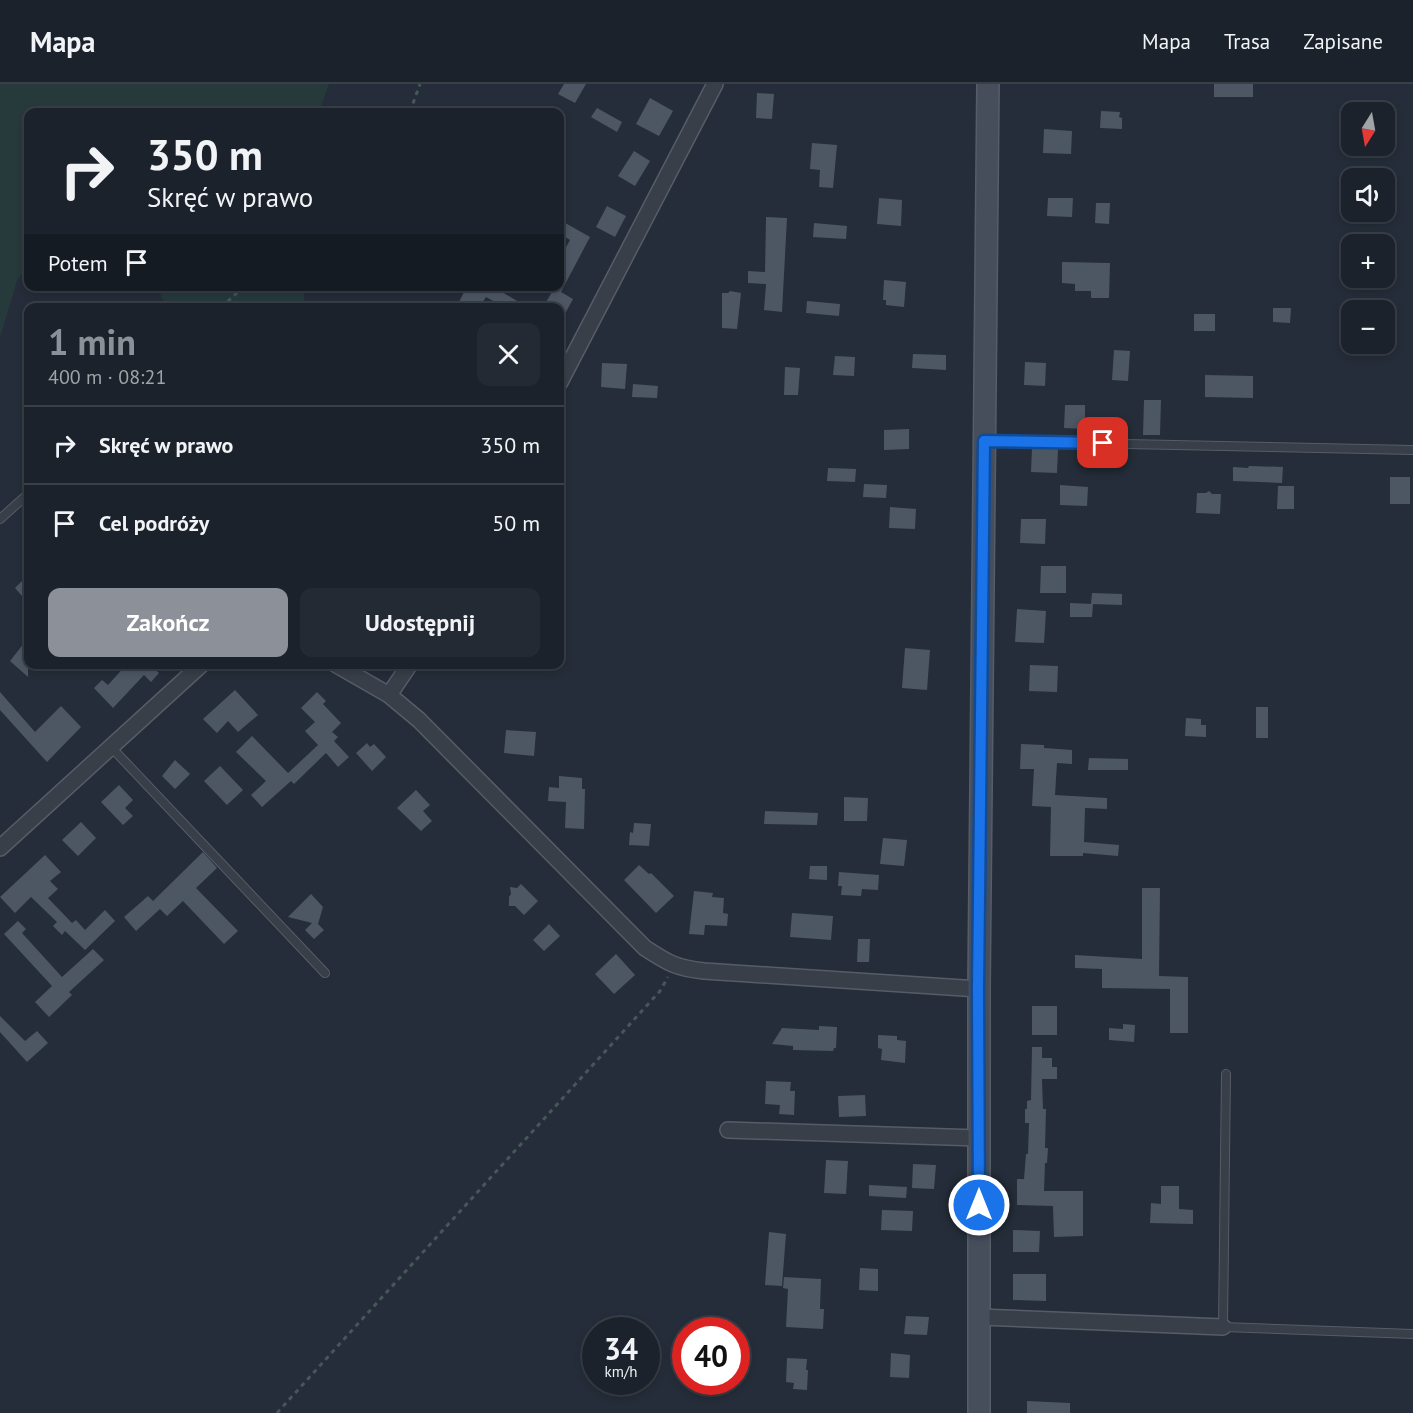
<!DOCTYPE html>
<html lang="pl">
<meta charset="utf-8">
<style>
body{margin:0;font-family:"PT Sans",sans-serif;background:#242a33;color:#f1f3f6;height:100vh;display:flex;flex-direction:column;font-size:22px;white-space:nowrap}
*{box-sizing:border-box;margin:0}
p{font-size:20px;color:#a0a4a9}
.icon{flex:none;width:33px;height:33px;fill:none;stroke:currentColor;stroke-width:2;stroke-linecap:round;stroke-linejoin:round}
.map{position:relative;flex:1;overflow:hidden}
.sheet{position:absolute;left:24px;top:219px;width:540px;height:366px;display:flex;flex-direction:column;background:#1b222b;border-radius:12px;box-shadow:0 3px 9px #0003,0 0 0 2px #393f47}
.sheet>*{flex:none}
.guide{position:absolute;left:24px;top:24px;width:540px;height:183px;border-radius:12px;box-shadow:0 3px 9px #0003,0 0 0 2px #393f47;background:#1b222b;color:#f1f3f6;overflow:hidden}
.needle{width:39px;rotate:191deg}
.tools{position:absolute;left:1341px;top:18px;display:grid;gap:12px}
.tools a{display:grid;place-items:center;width:54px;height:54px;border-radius:12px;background:#1b222b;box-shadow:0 3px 9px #0003,0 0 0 2px #393f47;font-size:30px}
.speed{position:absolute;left:582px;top:1233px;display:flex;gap:12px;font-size:30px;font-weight:700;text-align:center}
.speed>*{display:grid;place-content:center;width:78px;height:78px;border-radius:50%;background:#1b222b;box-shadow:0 3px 9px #0003,0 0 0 2px #393f47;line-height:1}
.speed small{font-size:15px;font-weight:400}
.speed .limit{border:9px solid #d22;background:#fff;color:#111}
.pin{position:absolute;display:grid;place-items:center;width:51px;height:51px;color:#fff;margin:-26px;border-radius:12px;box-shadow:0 3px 9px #0006}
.me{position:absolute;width:66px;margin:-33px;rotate:0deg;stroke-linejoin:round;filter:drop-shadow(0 0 4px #0008)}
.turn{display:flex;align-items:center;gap:21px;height:126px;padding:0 24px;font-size:27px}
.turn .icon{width:78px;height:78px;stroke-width:2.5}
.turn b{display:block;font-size:42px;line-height:51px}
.then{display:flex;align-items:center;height:57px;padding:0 24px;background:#0003;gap:12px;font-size:22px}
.round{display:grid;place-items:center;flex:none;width:63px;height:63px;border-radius:12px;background:#242a33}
.head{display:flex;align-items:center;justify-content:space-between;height:102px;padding:0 24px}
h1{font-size:36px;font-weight:600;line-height:45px;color:#8c9099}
.cta{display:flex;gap:12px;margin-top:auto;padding:12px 24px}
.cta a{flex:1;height:69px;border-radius:12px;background:#8c9099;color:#fff;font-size:24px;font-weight:600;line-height:69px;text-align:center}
.cta a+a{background:#242a33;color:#f1f3f6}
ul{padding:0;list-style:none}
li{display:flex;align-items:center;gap:18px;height:78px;padding:0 24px;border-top:2px solid #393f47}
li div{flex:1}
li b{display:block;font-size:22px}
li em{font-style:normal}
header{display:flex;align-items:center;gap:36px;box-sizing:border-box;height:84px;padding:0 30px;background:#1b222b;border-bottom:2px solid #393f47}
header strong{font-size:28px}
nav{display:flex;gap:33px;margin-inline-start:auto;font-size:21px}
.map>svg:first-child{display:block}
</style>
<header>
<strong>Mapa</strong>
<nav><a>Mapa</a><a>Trasa</a><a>Zapisane</a></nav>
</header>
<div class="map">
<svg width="1413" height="1329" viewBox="0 0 1413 1329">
<rect width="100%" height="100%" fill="#242d39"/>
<g fill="#273a3b">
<path d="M0 0H329L319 28H28V184L18 194 0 253Z"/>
<path d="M157 203H303L305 223H166Z"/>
</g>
<g fill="#4d5764">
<path d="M564 0H586L575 19 558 10Z"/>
<rect x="1214" y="0" width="39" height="13"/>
<path d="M757 9 774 10 772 35 756 34Z"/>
<path d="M650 14 673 27 659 52 636 40Z"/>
<path d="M597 24 622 38 617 48 591 33Z"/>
<path d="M1101 27 1120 28 1119 33 1122 34V45L1100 44Z"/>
<path d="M1044 45 1072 47 1071 70 1043 69Z"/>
<path d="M812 59 837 61 833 104 819 103 820 86 810 85Z"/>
<path d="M634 67 650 77 635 102 618 92Z"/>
<path d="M879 114 902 116 901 142 877 140Z"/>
<path d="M1048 114H1073L1072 133 1047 132Z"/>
<path d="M1096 119H1110L1109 140 1095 139Z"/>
<path d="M607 122 626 132 615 153 596 143Z"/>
<path d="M766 133 787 134 782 228 764 226 766 200 748 199V187L765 188Z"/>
<path d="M560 136 590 153 561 208 573 215 560 239V224H543L554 204 560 207V174L570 156 560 150Z"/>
<path d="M814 139 847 142 846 155 813 153Z"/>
<path d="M1062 178 1110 179 1109 214H1091V207H1075V200L1062 199Z"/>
<path d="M884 196 906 198 904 223 886 221V216H883Z"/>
<path d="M467 202H492L529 224H506L486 213 479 224H456Z"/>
<path d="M730 207 741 209 737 245 722 244V209H728Z"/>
<path d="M807 217 840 220 839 232 806 229Z"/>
<path d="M1273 224H1291L1290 239 1273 238Z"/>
<rect x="1194" y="230" width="21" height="17"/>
<path d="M1114 266 1130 267 1128 297 1112 296Z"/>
<path d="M913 270 946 271V286L912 284Z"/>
<path d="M835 272 855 273 854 292 833 291Z"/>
<path d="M1025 278 1046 279 1045 302 1024 301Z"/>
<path d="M602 279 627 280 625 305 601 303Z"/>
<path d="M785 283 800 284 798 311H784Z"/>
<path d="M1205 291 1253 292V314L1205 313Z"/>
<path d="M633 300 658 302 657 314 632 313Z"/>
<path d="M1144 316H1161L1160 351H1143Z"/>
<path d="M1065 321H1085V345L1064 344Z"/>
<path d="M909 345V365L884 366V346Z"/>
<path d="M1032 364 1058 365 1057 389 1031 388Z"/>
<path d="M1249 382 1283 383 1282 399 1233 397V383L1248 384Z"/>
<path d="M828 384 856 385 855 398 827 397Z"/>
<rect x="1390" y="393" width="20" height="27"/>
<path d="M864 400 887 401 886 414 863 413Z"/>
<path d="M1060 401 1088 403 1087 422 1060 421Z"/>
<path d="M1278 402H1294V425H1277Z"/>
<path d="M1209 407 1212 410H1221L1220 430 1196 429 1197 409H1206Z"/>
<path d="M890 423 916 425 915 445 889 444Z"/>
<path d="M1021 435H1046L1045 460 1020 459Z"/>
<path d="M1041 482H1066V509H1040Z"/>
<path d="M28 491V519L15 504Z"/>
<path d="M1092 509 1122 510V521L1091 520Z"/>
<path d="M1070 519 1093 520 1092 533H1070Z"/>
<path d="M1017 525 1046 527 1044 559 1015 558Z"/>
<path d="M28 554V593L10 577Z"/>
<path d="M905 564 930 566 927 606 902 604Z"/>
<path d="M127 580H154L152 583 159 589 151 598 144 591 113 624 94 604 102 596 108 601Z"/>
<path d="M1030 581 1058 582 1057 608 1029 607Z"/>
<path d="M235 606 258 631 238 648 228 637 217 649 203 635Z"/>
<path d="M0 608 35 648 61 622 81 643 47 678 0 626Z"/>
<path d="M317 608 326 617 323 620 341 639 332 648 338 653 334 657 349 673 338 683 326 669 294 700 291 697 262 723 251 711 266 697 236 668 252 652 288 689 318 661 305 647 315 638 301 624Z"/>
<rect x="1256" y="623" width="12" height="31"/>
<path d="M1186 634 1201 635V641H1206V653L1185 652Z"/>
<path d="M506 646 536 648 534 672 504 669Z"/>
<path d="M367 659 370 663 374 660 386 673 372 687 356 669Z"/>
<path d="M1021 660 1044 661V664L1072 666V680L1057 679 1055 711 1107 714V725L1085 724 1084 758 1119 761 1118 772 1083 769V772H1050L1051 723 1032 722 1034 685H1020Z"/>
<path d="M1089 674 1128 675V686H1088Z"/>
<path d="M175 676 190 690 175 705 162 692Z"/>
<path d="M220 682 243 706 227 721 204 697Z"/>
<path d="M559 692 582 694V705H585L584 745 565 744 566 718 548 717 549 703 559 704Z"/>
<path d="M119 701 133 716 125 724 133 732 123 741 101 718Z"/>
<path d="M416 706 430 721 423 727 432 737 421 747 397 724Z"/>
<path d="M844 713 868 714 867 737H844Z"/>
<path d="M765 727 818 729 817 741 764 740Z"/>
<path d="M81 738 96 754 78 772 62 756Z"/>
<path d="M634 739 651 740 649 762 629 761 630 748 633 749Z"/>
<path d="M883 754 907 756 904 782 880 780Z"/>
<path d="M203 768 217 784 196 804 238 847 224 860 183 817 167 832 160 825 136 847 124 833 148 812 153 817Z"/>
<path d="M45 771 61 788 50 797 58 805 48 814 72 839 76 836 85 846 105 826 115 837 85 866 65 847 62 851 53 842 57 838 31 813 15 829 0 813Z"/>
<path d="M639 781 649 790 651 789 674 812 656 829 624 796Z"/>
<path d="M810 782H827V796L809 795Z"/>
<path d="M839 788 879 791 878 806 862 805 861 812 841 811 842 802H838Z"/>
<path d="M521 800 538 817 524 831 515 822H509V813L511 810 510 803 517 804Z"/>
<path d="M1142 804H1160L1159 892 1188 893V949H1170V905L1102 904V885L1075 884V871L1142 875Z"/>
<path d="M694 807 713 809 712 813 724 814 723 829 728 830 727 842 705 841 704 851 689 850Z"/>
<path d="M311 810 323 823 318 840 324 846 314 855 305 846 312 839 288 833Z"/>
<path d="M792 829 833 832 831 856 790 853Z"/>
<path d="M18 837 26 845 22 849 62 893 93 865 104 876 69 908 72 911 49 933 35 918 52 902 4 850Z"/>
<path d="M549 840 560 852 544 867 533 856Z"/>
<path d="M858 855H870L869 878H857Z"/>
<path d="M616 870 635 891 614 910 595 890Z"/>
<rect x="1032" y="922" width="25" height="29"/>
<path d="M0 932 25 957 37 947 48 959 27 978 0 948Z"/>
<path d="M1123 940 1135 941 1134 958 1109 956V944L1123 945Z"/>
<path d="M819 942 837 943 836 964H834L833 967 793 966V962L772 960 782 944 819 946Z"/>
<path d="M878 951 897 952V956L906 957 905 979 881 976 882 965 878 964Z"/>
<path d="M1032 963H1042V974H1052V983H1057V995H1042L1043 1025H1046L1045 1064H1048L1047 1079H1045L1044 1107H1083V1152L1054 1153 1053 1122 1017 1121V1095H1024L1026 1070H1028L1029 1039H1025V1025H1027V1017L1031 1016Z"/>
<path d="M766 997 791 998 790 1007H795L794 1031 779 1030 780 1021 765 1020Z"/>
<path d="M865 1011 866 1032 839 1033 838 1012Z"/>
<path d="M826 1076 848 1077 846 1110 824 1109Z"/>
<path d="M913 1080 936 1081 934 1105 912 1104Z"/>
<path d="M869 1101 907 1103 906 1114 869 1112Z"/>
<path d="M1161 1102H1179V1125L1193 1126V1140L1150 1139 1151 1119 1161 1120Z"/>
<path d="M882 1126 913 1127 912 1147 881 1146Z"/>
<path d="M1013 1146 1040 1147 1039 1168H1013Z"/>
<path d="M769 1148 786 1150 782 1202 765 1201Z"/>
<path d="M860 1184 878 1185V1207L859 1206Z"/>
<path d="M1013 1190H1046V1217L1013 1216Z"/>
<path d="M784 1193 821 1195 820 1225H824L823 1245 786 1243 788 1205 783 1204Z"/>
<path d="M906 1232 929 1233 927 1251 904 1250Z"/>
<path d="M891 1269 910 1271 909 1294 890 1293Z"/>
<path d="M787 1274 807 1275 806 1286H808L807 1306 793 1305 794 1299 786 1298Z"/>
<path d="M1027 1317 1070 1319V1329H1027Z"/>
</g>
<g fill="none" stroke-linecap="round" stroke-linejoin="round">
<g stroke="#565d67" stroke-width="10">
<g id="lane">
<path d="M986 357 1413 366"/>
<path d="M0 435 28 410"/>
<path d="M111 663 325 889"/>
<path d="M1226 990 1223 1243 1413 1250"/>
</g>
</g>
<g stroke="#565d67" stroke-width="18">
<g id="street">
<path d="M560 298 715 0"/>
<path d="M335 580 389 611 419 636 645 864C668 879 676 884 704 887L979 905"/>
<path d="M389 611 410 580"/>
<path d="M0 764 202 580"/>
<path d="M728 1046 979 1054"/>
<path d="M979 1233 1223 1243"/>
</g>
</g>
<g stroke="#565d67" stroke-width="24">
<path id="secondary" d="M979 1329V905L988 0"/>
</g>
<g stroke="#465759" stroke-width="3" stroke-dasharray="4.5 4.5" stroke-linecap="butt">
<path d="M410 28 420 0"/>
<path d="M221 224 244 202"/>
<path d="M277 1329 660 907 668 893"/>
</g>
<use href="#lane" stroke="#383f49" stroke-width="8"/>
<use href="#street" stroke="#383f49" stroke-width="15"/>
<use href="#secondary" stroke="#464e5c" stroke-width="21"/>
</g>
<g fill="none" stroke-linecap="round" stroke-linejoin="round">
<g stroke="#114b97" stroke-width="15">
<path id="route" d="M979 1121 978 905 984 357 1103 359"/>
</g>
<use href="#route" stroke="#1a73e8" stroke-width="10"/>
</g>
</svg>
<div class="tools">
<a><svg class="needle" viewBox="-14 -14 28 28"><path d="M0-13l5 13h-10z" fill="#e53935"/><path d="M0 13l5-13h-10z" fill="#a0a4a9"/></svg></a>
<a><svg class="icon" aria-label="sound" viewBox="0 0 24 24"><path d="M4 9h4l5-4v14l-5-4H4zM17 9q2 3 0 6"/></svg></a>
<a>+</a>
<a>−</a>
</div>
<div class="speed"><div>34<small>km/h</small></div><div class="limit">40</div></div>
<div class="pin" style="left:1103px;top:359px;background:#d93025"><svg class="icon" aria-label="arrive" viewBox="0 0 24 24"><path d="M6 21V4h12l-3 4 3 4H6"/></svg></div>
<svg class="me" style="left:979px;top:1121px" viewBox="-20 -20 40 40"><circle r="17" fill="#1a73e8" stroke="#fff" stroke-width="3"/><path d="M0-11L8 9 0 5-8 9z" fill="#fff"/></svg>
<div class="guide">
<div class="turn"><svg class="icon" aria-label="right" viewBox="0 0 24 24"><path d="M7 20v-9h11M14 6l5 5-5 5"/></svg><div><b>350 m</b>Skręć w prawo</div></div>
<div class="then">Potem<svg class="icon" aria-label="arrive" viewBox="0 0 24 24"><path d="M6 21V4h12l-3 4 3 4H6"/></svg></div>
</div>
<section class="sheet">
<div class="head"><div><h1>1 min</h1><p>400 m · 08:21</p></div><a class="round"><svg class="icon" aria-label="close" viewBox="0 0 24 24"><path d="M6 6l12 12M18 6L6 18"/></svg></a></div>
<ul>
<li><svg class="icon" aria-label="right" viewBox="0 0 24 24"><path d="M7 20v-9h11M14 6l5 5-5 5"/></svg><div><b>Skręć w prawo</b></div><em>350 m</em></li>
<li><svg class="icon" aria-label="arrive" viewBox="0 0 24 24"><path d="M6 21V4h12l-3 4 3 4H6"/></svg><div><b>Cel podróży</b></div><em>50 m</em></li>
</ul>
<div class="cta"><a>Zakończ</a><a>Udostępnij</a></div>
</section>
</div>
